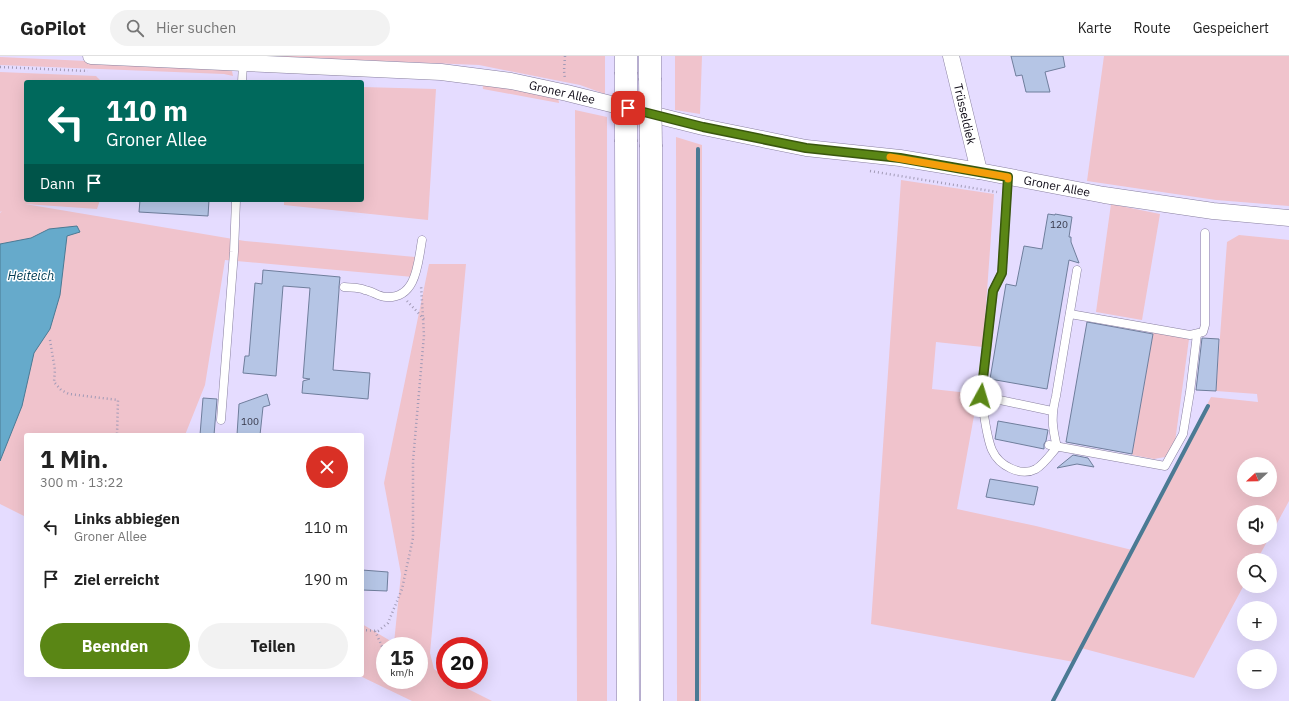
<!DOCTYPE html>
<html lang="de">
<meta charset="utf-8">
<style>
body{margin:0;font-family:"IBM Plex Sans",sans-serif;background:#f2f2f2;color:#222;height:100vh;display:flex;flex-direction:column;font-size:15px;white-space:nowrap}
*{box-sizing:border-box;margin:0}
p{font-size:13px;color:#767676}
.icon{flex:none;width:22px;height:22px;fill:none;stroke:currentColor;stroke-width:2;stroke-linecap:round;stroke-linejoin:round}
.map{position:relative;flex:1;overflow:hidden}
.side{position:absolute;left:24px;top:377px;width:340px;height:244px;display:flex;flex-direction:column;background:#fff;border-radius:4px;box-shadow:0 4px 16px #0002}
.side>*{flex:none}
.top-card{position:absolute;left:24px;top:24px;width:340px;height:122px;border-radius:4px;box-shadow:0 4px 16px #0002;background:#00695c;color:#fff;overflow:hidden}
.needle{width:26px;rotate:248deg}
.controls{position:absolute;left:1237px;top:401px;display:grid;gap:8px}
.controls a{display:grid;place-items:center;width:40px;height:40px;border-radius:50%;background:#fff;box-shadow:0 4px 16px #0002;font-size:20px}
.speed{position:absolute;left:376px;top:581px;display:flex;gap:8px;font-size:20px;font-weight:700;text-align:center}
.speed>*{display:grid;place-content:center;width:52px;height:52px;border-radius:50%;background:#fff;box-shadow:0 4px 16px #0002;line-height:1}
.speed small{font-size:10px;font-weight:400}
.speed .limit{border:6px solid #d22;background:#fff;color:#111}
.pin{position:absolute;display:grid;place-items:center;width:34px;height:34px;color:#fff;margin:-17px;border-radius:8px;box-shadow:0 2px 6px #0006}
.me{position:absolute;width:44px;margin:-22px;rotate:6deg;stroke-linejoin:round;filter:drop-shadow(0 0 3px #0008)}
.turn{display:flex;align-items:center;gap:14px;height:84px;padding:0 16px;font-size:18px}
.turn .icon{width:52px;height:52px;stroke-width:2.5}
.turn b{display:block;font-size:28px;line-height:34px}
.then{display:flex;align-items:center;height:38px;padding:0 16px;background:#0003;gap:8px;font-size:15px}
.round{display:grid;place-items:center;flex:none;width:42px;height:42px;border-radius:21px;background:#f2f2f2}
.head{display:flex;align-items:center;justify-content:space-between;height:68px;padding:0 16px}
h1{font-size:24px;font-weight:800;line-height:30px}
.action{display:flex;gap:8px;margin-top:auto;padding:8px 16px}
.action a{flex:1;height:46px;border-radius:24px;background:#5a8615;color:#fff;font-size:16px;font-weight:800;line-height:46px;text-align:center}
.action a+a{background:#f2f2f2;color:#222}
ul{padding:0;list-style:none}
li{display:flex;align-items:center;gap:12px;height:52px;padding:0 16px}
li div{flex:1}
li b{display:block;font-size:15px}
li em{font-style:normal}
header{display:flex;align-items:center;gap:24px;box-sizing:border-box;height:56px;padding:0 20px;background:#fff;border-bottom:1px solid #e0e0e0}
header strong{font-size:19px}
nav{display:flex;gap:22px;margin-inline-start:auto;font-size:14px}
.search{width:280px;height:36px;background:#f2f2f2;display:flex;align-items:center;gap:10px;box-sizing:border-box;padding:0 14px;border-radius:22px;color:#767676;font-size:15px}
.map>svg:first-child{display:block}
</style>
<header>
<strong>GoPilot</strong>
<div class="search"><svg class="icon" aria-label="search" viewBox="0 0 24 24"><circle cx="10" cy="10" r="6"/><path d="M15 15l6 6"/></svg>Hier suchen</div>
<nav><a>Karte</a><a>Route</a><a>Gespeichert</a></nav>
</header>
<div class="map">
<svg width="1289" height="645" viewBox="0 0 1289 645">
<rect width="100%" height="100%" fill="#e5dcff"/>
<g fill="#f0c3cc" fill-rule="evenodd">
<path d="M258 0H605V38L580 29 479 9Z"/>
<path d="M675 0H702L700 58 675 54Z"/>
<path d="M1104 0H1289V150L1216 144 1087 125Z"/>
<path d="M0 1 216 11 232 15 233 20 224 18 0 9Z"/>
<path d="M0 16 96 20 102 26H26V144H100L97 153 25 148 245 185 415 201 413 221 225 204 205 329 185 379H26V461L0 448V157L2 155 0 156Z"/>
<path d="M482 25 558 40 559 47 483 33Z"/>
<path d="M362 31 436 33 428 164 284 149V144H362Z"/>
<path d="M575 54 607 61V645H577Z"/>
<path d="M676 81 702 89 701 645H677Z"/>
<path d="M901 124 994 138 983 291 936 286 932 333 978 338 957 453 1036 470 1132 494 1211 341 1258 346 1257 338 1216 335 1227 186 1239 179 1289 184V445L1270 480V456H1244V482H1269L1257 504H1244V529L1194 622 1081 592 1074 606 871 568ZM1244 408H1270V434H1244Z"/>
<path d="M1111 148 1160 158 1142 264 1096 256Z"/>
<path d="M429 208H466L430 597 434 613 445 621V624H450L492 645H412L358 619H362V568L394 587 401 518 384 427ZM385 590H419V624H385Z"/>
<path d="M1153 276 1189 283 1175 386 1165 401 1154 403 1132 399Z"/>
</g>
<path fill="#66aacb" stroke="#4b7a94" d="M77 170 80 176 67 180 60 239 50 273 34 297 22 350 0 405V188L31 182 49 173Z"/>
<g fill="none" stroke-linecap="round" stroke-linejoin="round">
<g stroke="#4b7a94" stroke-width="4">
<path d="M697 645 698 93"/>
<path d="M1053 645 1208 350"/>
</g>
</g>
<g fill="#b5c5e5" stroke="#6f7e9c">
<path d="M1011 0H1063L1065 11 1045 16 1050 36H1026L1022 19 1016 20Z"/>
<path d="M140 144H209L208 160 139 156Z"/>
<path d="M1048 158 1055 159V158L1072 161 1069 181H1071V186L1079 207 1069 204 1047 333 990 323 1006 228 1016 230 1024 190 1042 193Z"/>
<path d="M263 214 340 221 339 231V234L333 314 370 317 368 343 302 337 303 325 310 323 303 322 310 232 283 230 276 320 243 317 245 300H249L255 227 262 228Z"/>
<path d="M1087 266 1153 278 1132 398 1066 386Z"/>
<path d="M1202 282 1219 283 1216 335 1196 334Z"/>
<path d="M267 338 270 349 263 351 260 379H237L239 348Z"/>
<path d="M203 342 217 343 214 379H200Z"/>
<path d="M998 365 1048 374 1046 385 1044 388V393L995 383Z"/>
<path d="M1073 399 1088 402 1094 411 1077 408 1057 412Z"/>
<path d="M990 423 1038 431 1034 449 986 441Z"/>
<path d="M362 514 388 516 387 535 362 534Z"/>
</g>
<g fill="none" stroke-linecap="round" stroke-linejoin="round">
<g stroke="#8980a0" stroke-width="9">
<g id="lane">
<path d="M242 26 243 8"/>
<path d="M1008 121 1002 217 993 235 981 340 1052 355"/>
<path d="M344 231C351 232 358 231 365 234 372 235 379 241 386 241 417 243 418 206 422 184"/>
<path d="M1070 258 1190 279 1203 276 1205 269V177"/>
<path d="M981 340C984 356 986 380 992 394 999 410 1021 421 1036 413 1044 408 1051 398 1057 391 1052 371 1051 360 1056 340L1077 214"/>
<path d="M221 364 234 196 236 144"/>
<path d="M1049 389 1165 410 1183 378 1190 336 1197 278"/>
</g>
</g>
<g stroke="#8980a0" stroke-width="17">
<g id="street">
<path d="M91 0 441 16 511 25 567 37 703 71 806 92 900 102 979 115 1104 139 1213 155 1289 162"/>
<path d="M951 0 979 115"/>
</g>
</g>
<g stroke="#8980a0" stroke-width="23">
<g id="highway">
<path d="M626 0V16"/>
<path d="M650 0V22"/>
<path d="M626 86 628 645"/>
<path d="M651 91 652 645"/>
</g>
</g>
<g stroke="#a19ab6" stroke-width="2.5" stroke-dasharray="1 3" stroke-linecap="butt">
<path d="M565 0 564 15 565 23"/>
<path d="M0 11 88 15"/>
<path d="M870 115 997 136"/>
<path d="M407 245 424 263"/>
<path d="M50 284 55 314 54 326 61 334 69 338 118 344 117 379"/>
<path d="M362 574 378 575 388 567 402 533 413 482V405L424 279 421 229"/>
<path d="M375 575 385 597"/>
</g>
<use href="#lane" stroke="#fff" stroke-width="8"/>
<use href="#street" stroke="#fff" stroke-width="16"/>
<use href="#highway" stroke="#fff" stroke-width="22"/>
<g stroke="#8980a0" stroke-width="23" stroke-linecap="butt">
<g id="highway-bridge">
<path d="M626 16V86"/>
<path d="M650 22 651 91"/>
</g>
</g>
<use href="#highway-bridge" stroke="#fff" stroke-width="22"/>
</g>
<g fill="none" stroke-linecap="round" stroke-linejoin="round">
<g stroke="#3a570e" stroke-width="10">
<path id="route" d="M628 52 703 71 806 92 900 102 1008 121 1002 217 993 235 981 340"/>
</g>
<use href="#route" stroke="#5a8615" stroke-width="7"/>
<path stroke="#f59e0b" stroke-width="7" d="M890 101 1008 121V123"/>
</g>
<g text-anchor="middle" dominant-baseline="central" stroke-width="3" stroke-linejoin="round" paint-order="stroke">
<g font-size="10" fill="#373849">
<text x="1059" y="168">120</text>
<text x="250" y="365">100</text>
</g>
<g font-size="12" fill="#0d0915" stroke="#fff">
<text transform="translate(562 36) rotate(13)">Groner Allee</text>
<text transform="translate(965 58) rotate(77)">Trüsseldiek</text>
<text transform="translate(1057 130) rotate(11)">Groner Allee</text>
</g>
<g font-size="13" font-style="italic" fill="#003c53" stroke="#fff">
<text x="31" y="219">Heiteich</text>
</g>
</g>
</svg>
<div class="controls">
<a><svg class="needle" viewBox="-14 -14 28 28"><path d="M0-13l5 13h-10z" fill="#e53935"/><path d="M0 13l5-13h-10z" fill="#767676"/></svg></a>
<a><svg class="icon" aria-label="sound" viewBox="0 0 24 24"><path d="M4 9h4l5-4v14l-5-4H4zM17 9q2 3 0 6"/></svg></a>
<a><svg class="icon" aria-label="search" viewBox="0 0 24 24"><circle cx="10" cy="10" r="6"/><path d="M15 15l6 6"/></svg></a>
<a>+</a>
<a>−</a>
</div>
<div class="speed"><div>15<small>km/h</small></div><div class="limit">20</div></div>
<div class="pin" style="left:628px;top:52px;background:#d93025"><svg class="icon" aria-label="arrive" viewBox="0 0 24 24"><path d="M6 21V4h12l-3 4 3 4H6"/></svg></div>
<svg class="me" style="left:981px;top:340px" viewBox="-20 -20 40 40"><circle r="19" fill="#fff"/><path d="M0-13L10 11 0 6-10 11z" fill="#5a8615"/></svg>
<div class="top-card">
<div class="turn"><svg class="icon" aria-label="left" viewBox="0 0 24 24"><path d="M17 20v-9H6M10 6l-5 5 5 5"/></svg><div><b>110 m</b>Groner Allee</div></div>
<div class="then">Dann<svg class="icon" aria-label="arrive" viewBox="0 0 24 24"><path d="M6 21V4h12l-3 4 3 4H6"/></svg></div>
</div>
<section class="side">
<div class="head"><div><h1>1 Min.</h1><p>300 m · 13:22</p></div><a class="round" style="background:#d93025;color:#fff"><svg class="icon" aria-label="close" viewBox="0 0 24 24"><path d="M6 6l12 12M18 6L6 18"/></svg></a></div>
<ul>
<li><svg class="icon" aria-label="left" viewBox="0 0 24 24"><path d="M17 20v-9H6M10 6l-5 5 5 5"/></svg><div><b>Links abbiegen</b><p>Groner Allee</p></div><em>110 m</em></li>
<li><svg class="icon" aria-label="arrive" viewBox="0 0 24 24"><path d="M6 21V4h12l-3 4 3 4H6"/></svg><div><b>Ziel erreicht</b></div><em>190 m</em></li>
</ul>
<div class="action"><a>Beenden</a><a>Teilen</a></div>
</section>
</div>
